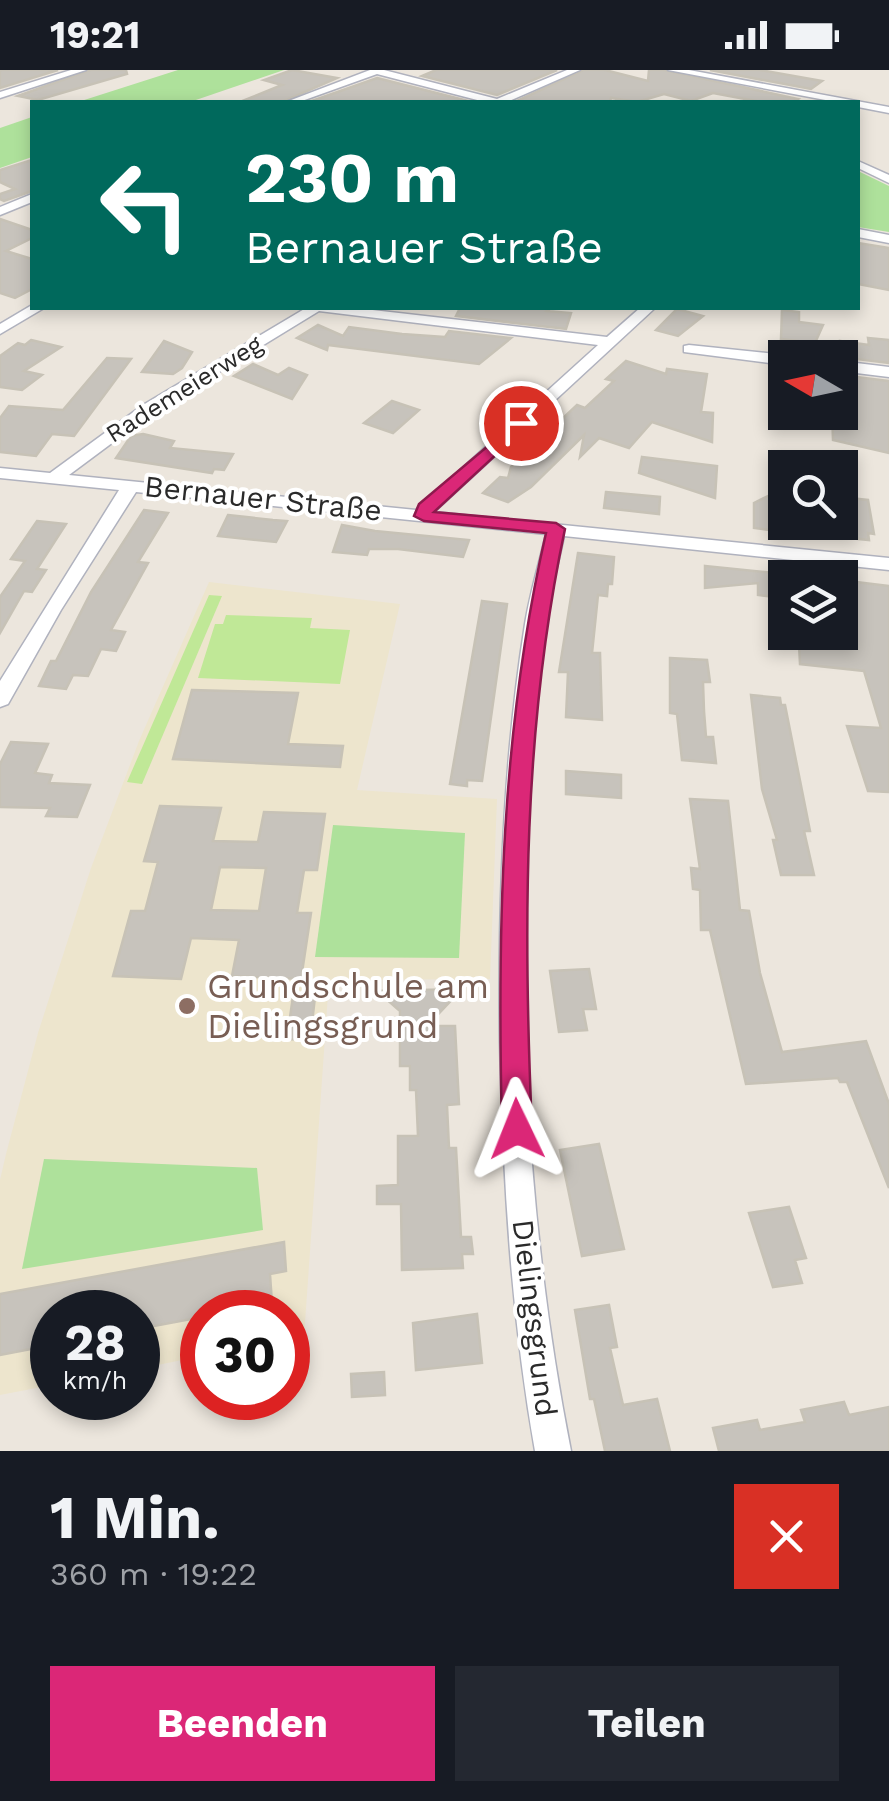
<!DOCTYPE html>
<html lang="de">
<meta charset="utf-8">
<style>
body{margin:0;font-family:"Work Sans",sans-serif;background:#242831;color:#f1f3f6;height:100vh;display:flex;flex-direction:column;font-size:38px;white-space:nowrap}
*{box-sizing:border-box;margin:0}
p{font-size:32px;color:#9ea1a6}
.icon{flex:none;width:55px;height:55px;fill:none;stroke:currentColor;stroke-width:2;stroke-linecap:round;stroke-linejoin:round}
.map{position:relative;height:1381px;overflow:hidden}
.side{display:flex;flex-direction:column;background:#171b24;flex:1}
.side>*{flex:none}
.guide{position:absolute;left:30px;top:30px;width:830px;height:210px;border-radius:0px;box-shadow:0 5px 15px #0003;background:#00695c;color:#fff;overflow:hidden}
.needle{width:65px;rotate:279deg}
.buttons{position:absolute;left:768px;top:270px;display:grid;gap:20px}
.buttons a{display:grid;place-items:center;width:90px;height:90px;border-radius:0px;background:#171b24;box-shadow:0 5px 15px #0003;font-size:50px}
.speed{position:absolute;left:30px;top:1220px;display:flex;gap:20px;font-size:50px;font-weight:700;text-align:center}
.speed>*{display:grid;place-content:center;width:130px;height:130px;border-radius:50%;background:#171b24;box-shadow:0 5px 15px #0003;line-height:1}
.speed small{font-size:25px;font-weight:400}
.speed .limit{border:15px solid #d22;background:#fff;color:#111}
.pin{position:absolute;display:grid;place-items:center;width:85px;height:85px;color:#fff;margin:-42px;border:5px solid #fff;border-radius:50%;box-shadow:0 2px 10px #0007}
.me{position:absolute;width:110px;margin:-55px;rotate:358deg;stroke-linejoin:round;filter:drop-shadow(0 0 8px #0008)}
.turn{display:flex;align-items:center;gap:35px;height:210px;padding:0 50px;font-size:45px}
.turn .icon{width:130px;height:130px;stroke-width:2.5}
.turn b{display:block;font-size:70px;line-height:85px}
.round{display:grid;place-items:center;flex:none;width:105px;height:105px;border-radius:0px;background:#242831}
.headline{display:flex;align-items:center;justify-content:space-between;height:170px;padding:0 50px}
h1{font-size:60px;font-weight:700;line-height:75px}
.action{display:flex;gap:20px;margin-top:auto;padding:20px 50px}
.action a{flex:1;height:115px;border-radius:0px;background:#db2777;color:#fff;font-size:40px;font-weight:700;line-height:115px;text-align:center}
.action a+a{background:#242831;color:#f1f3f6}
.status{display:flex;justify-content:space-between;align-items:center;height:70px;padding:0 50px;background:#171b24;direction:ltr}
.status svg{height:28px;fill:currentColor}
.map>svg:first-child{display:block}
</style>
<div class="status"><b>19:21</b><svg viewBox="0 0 49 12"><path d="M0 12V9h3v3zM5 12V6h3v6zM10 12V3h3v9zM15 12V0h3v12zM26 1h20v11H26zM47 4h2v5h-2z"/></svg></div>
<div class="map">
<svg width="889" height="1381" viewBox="0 0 889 1381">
<rect width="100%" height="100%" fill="#ece6dd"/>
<path fill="#ede5cd" d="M209 512 400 534 357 720 497 729 490 909 329 910 304 1267 288 1270V1242H202V1286L138 1299V1242H52V1315L0 1325V1110L6 1084 38 963 91 798 139 671Z"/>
<g fill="#aee19b">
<path d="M178 0H284L190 32H78Z"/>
<path d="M32 47V87L0 98V58Z"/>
<path d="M858 101 889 116V162L858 157Z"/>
<path d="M333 755 465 763 459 888 315 887Z"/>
<path d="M44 1089 257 1098 263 1160 22 1199Z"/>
</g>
<g fill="#c0e897">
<path d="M209 525 222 526 142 714 127 712Z"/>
<path d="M226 545 312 548 310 558 350 560 340 614 198 608 215 554H223Z"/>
</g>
<g fill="#c7c3bc" stroke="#c7c2b6" stroke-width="2.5" fill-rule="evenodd">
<path d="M0 0H58L0 18Z"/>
<path d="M90 0H126L127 4 38 30 18 26Z"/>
<path d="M292 0 337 8 282 32H240L282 15 264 10Z"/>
<path d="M436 0H557L497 25 422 6Z"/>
<path d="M583 0H605L648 11 649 0H664L798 29 793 32H761L713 23 691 31 664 24 637 32 611 28 610 32H515Z"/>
<path d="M710 0H760L822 11 811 19Z"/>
<path d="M377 8 472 32H309Z"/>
<path d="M32 90V121L4 131 0 129V124L15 119 0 112V100Z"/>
<path d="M0 149 32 160V168L6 181 32 189V219L15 228 0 223Z"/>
<path d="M858 173 889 178V220L858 214Z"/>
<path d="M460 238H551L547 241 571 243 566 259 456 246Z"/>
<path d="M677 239 703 246 678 266 656 260Z"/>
<path d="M782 240 799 242V252L823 255 815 273 781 269Z"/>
<path d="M318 255 343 266 349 257 402 264 445 267 449 261 511 268 479 294 328 275 327 280 297 268Z"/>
<path d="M868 268 889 270V293L840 287V271L869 275Z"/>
<path d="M31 270 61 277 24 301 42 305 22 320 0 317V286L18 273 25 275Z"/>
<path d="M164 271 192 282 182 298 173 304 142 302Z"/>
<path d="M107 288 131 289 74 366 52 364 36 386 0 382V348L9 336 63 340Z"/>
<path d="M626 291 666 304 667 299 707 304 701 342 713 343 712 372 652 352 629 378 599 368 580 387 584 365 531 417 508 432 483 423 500 407 508 408 511 397 577 335 585 338 614 311 606 309Z"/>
<path d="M253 294 278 305 289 298 307 305 292 329 234 306Z"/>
<path d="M840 305 889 311V383L833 370 832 342H840Z"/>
<path d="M392 331 419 340 393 363 364 353Z"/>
<path d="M143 364 174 371 170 378 233 384 224 400 214 399 212 403 116 388 131 366Z"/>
<path d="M642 387 717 396 715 428 639 403Z"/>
<path d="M606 422 660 427 659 444 604 438Z"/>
<path d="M768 426 785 432V462L754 458V433Z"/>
<path d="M840 427 868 430 874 464 868 463 869 470 840 467Z"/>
<path d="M144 440 168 443 138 492 148 493 111 560 125 562 116 581 101 579 88 606 73 605 66 619 39 616 51 591H56L91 522Z"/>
<path d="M228 445 273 450 287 451 276 472 218 466Z"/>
<path d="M37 451 66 454 37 499 46 500 32 522 24 521 0 563V527L25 491 11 489Z"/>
<path d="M342 455 375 461 469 470 463 487 398 479H369L367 485 333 482Z"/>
<path d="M578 483 614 487 612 514H608L607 526 598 525 592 583H600L602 650 566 647 568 602H559Z"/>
<path d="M705 496 785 504V528L758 525V513L705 518Z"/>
<path d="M840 510 889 516V722L868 721 847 656 881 658 864 601 800 594 799 574 840 578Z"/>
<path d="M482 531 507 534 482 711 467 710V716L450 714Z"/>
<path d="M670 588 707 590 710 612H703L704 641 706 667H713L716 693 682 690 677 644 670 643Z"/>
<path d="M192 620 298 623 288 674 343 676 340 697 173 689Z"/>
<path d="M751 625 780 628 781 635H785L810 761H804L814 805H781L773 770H777L762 719Z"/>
<path d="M11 672 48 674 35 703 52 705 49 713 90 715 77 747 46 746 50 738 0 737V694Z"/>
<path d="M566 701 621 705V728L566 724Z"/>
<path d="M690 729 728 731 740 840 749 841 760 903 782 982 866 971 889 1034V1118L847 1012H840L838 1008 746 1014 710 860H701L700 820 693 819 691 798 700 799Z"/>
<path d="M160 736 221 738 213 771 258 772 264 742 325 744 317 800H304L297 843H311L301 909 232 906 239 870 191 868 181 909 113 906 131 841H145L158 792 144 791ZM220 797 266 798 259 841 211 840Z"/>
<path d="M589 899 596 939H583L587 960 559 962 550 901Z"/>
<path d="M462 919 427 956H455L459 1034 447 1035 449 1078H456L461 1167H471L473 1184H462L463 1198 402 1200 401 1134H377V1116L398 1115V1066H418L416 1020H410V996H400V941L377 921Z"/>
<path d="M293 926 315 927 310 970 287 969Z"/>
<path d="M599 1074 624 1179 582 1186 560 1080Z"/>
<path d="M789 1137 806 1188 795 1190 802 1213 773 1217 749 1143Z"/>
<path d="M284 1172 286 1201 270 1204 272 1234 202 1242V1247L138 1259V1242H52V1275L0 1285V1224Z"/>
<path d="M609 1235 617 1277 610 1278 623 1335 657 1329 670 1381H605L594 1329H590L575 1240Z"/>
<path d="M477 1244 482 1293 416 1300 413 1253Z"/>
<path d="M384 1302 385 1325 352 1327 351 1304Z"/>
<path d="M844 1332 849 1345 889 1337V1381H719L713 1358 757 1350 760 1360 805 1352 801 1340Z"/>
</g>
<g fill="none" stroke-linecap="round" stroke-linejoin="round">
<g stroke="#b0b2be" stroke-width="3">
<g id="minor">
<path d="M71 0H86L0 28V22Z"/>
<path d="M370 0H384L497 29 567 0H580L507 32H485L377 4 299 32H286Z"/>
<path d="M668 0H689L889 37V43L858 37V32H836Z"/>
<path d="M858 91 889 105V113L858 98Z"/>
<path d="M32 124V132L0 145V137Z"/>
<path d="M858 159 889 165V173L858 167Z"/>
<path d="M32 235 44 238 0 264V254Z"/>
<path d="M306 238H355L607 267 640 238H655L434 442 889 488V500L564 466C558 496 549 525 545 556 508 817 520 1123 571 1381H535C511 1245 503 1109 500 972 498 832 503 691 525 554 530 523 539 494 546 464L136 422 61 540 8 634 0 637V611L119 420 0 408V398L50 403 143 335ZM319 241 598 275 416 440 69 405 155 341Z"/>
<path d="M689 275 785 285 791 288H785V295L684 282V276Z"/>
<path d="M840 291 889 297V307L840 301Z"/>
</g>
</g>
<use href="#minor" fill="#fff" fill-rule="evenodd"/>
</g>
<path fill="#db2777" stroke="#8e194d" stroke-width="2.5" d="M521 348 529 353 527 356 434 442 556 453 565 459C523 657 523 858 532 1059L527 1069 517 1074 506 1069 502 1059C497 859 501 659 546 463L424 451 414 446 419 434Z"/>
<circle fill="#8d6e63" stroke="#fff" stroke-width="4" cx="187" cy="936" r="10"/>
<g text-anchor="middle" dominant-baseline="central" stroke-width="8" stroke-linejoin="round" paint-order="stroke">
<g font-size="25" fill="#2a2a2a" stroke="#fff">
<text transform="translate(184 319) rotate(-32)">Rademeierweg</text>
</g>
<g font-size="30" fill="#2a2a2a" stroke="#fff">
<text transform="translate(263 428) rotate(6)">Bernauer Straße</text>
<text transform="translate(535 1248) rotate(83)">Dielingsgrund</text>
</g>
<g font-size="35" fill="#785e54" stroke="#fff" text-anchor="start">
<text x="207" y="916">Grundschule am<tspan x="207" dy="40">Dielingsgrund</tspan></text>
</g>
</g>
</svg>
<div class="buttons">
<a><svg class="needle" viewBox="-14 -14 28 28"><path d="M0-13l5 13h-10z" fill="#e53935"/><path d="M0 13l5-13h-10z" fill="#9ea1a6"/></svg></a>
<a><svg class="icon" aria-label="search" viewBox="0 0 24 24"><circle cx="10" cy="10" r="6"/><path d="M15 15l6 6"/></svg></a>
<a><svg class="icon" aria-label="layers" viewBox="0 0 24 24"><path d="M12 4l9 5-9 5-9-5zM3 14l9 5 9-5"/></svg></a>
</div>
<div class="speed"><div>28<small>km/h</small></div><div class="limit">30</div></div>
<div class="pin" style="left:521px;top:353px;background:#d93025"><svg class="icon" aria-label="arrive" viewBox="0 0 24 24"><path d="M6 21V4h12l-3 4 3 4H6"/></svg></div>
<svg class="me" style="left:517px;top:1059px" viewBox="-20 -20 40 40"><path d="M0-17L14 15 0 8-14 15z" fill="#db2777" stroke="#fff" stroke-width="4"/></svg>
<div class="guide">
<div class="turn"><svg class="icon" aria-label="left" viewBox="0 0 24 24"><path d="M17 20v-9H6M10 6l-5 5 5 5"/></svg><div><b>230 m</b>Bernauer Straße</div></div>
</div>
</div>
<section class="side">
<div class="headline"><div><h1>1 Min.</h1><p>360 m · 19:22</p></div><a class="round" style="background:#d93025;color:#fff"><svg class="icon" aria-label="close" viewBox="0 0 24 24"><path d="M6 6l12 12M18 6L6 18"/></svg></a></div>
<div class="action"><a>Beenden</a><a>Teilen</a></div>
</section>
